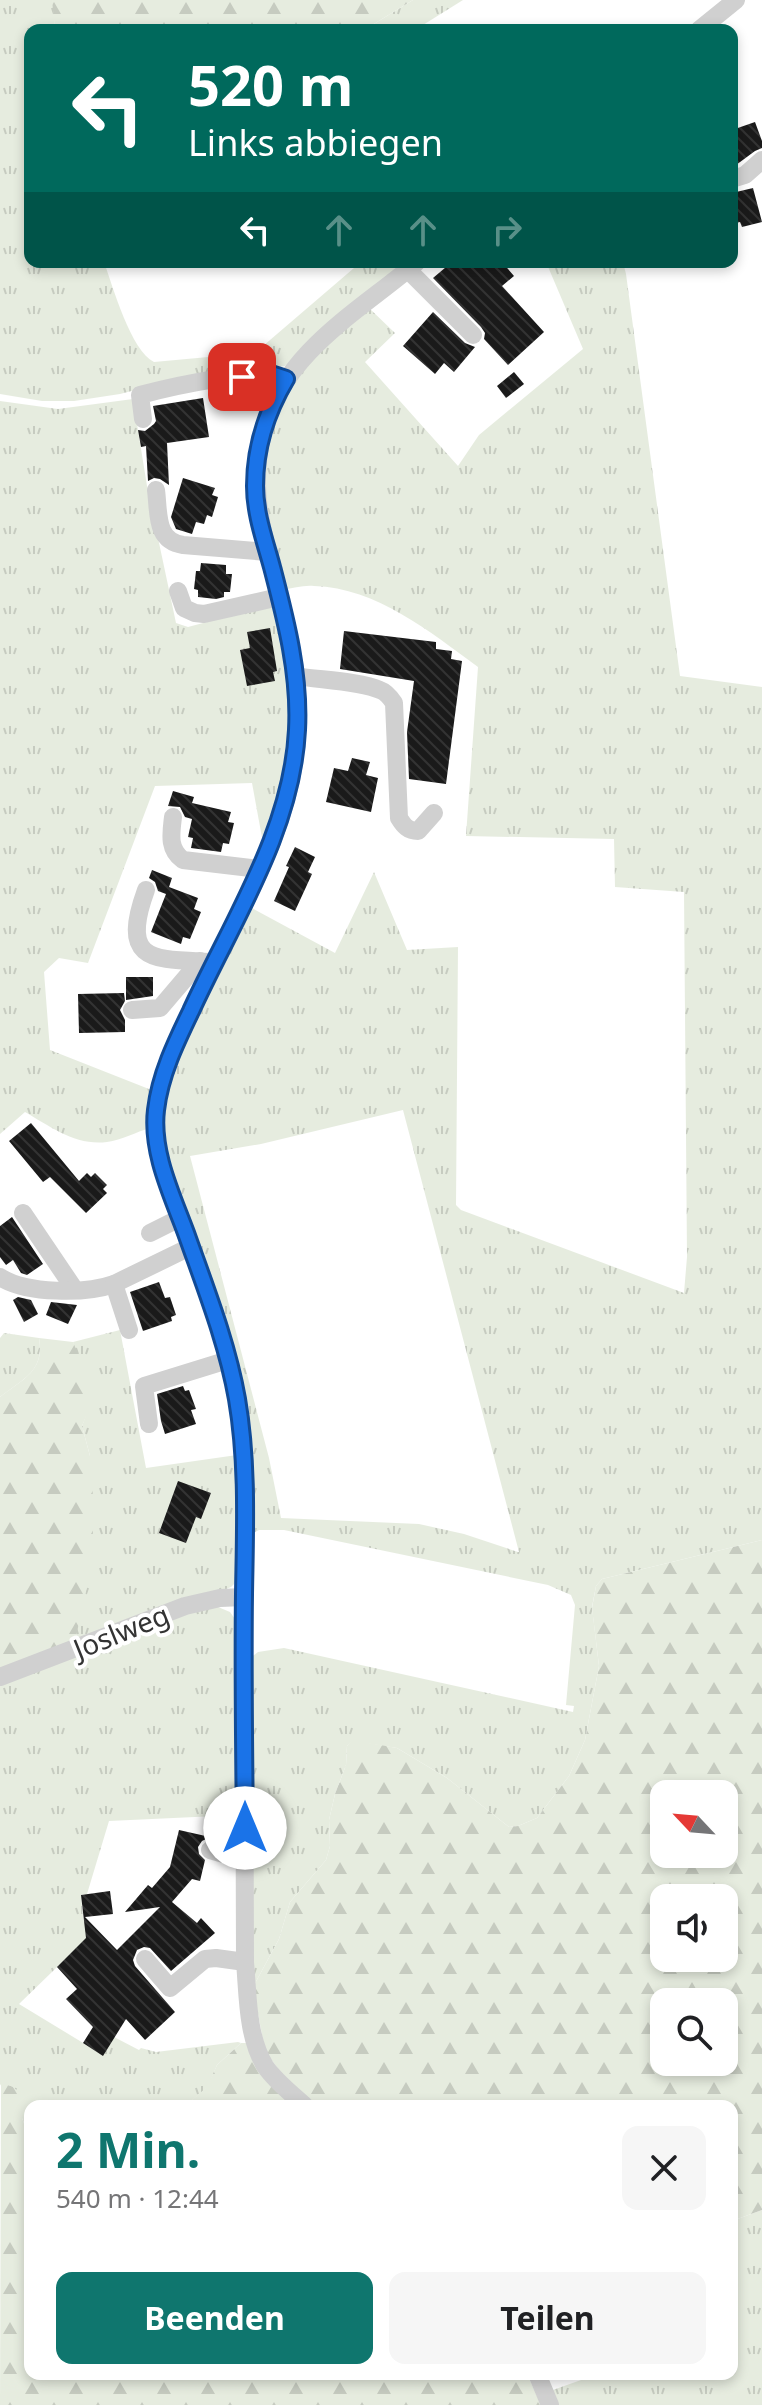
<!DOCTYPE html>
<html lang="de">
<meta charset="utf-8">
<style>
body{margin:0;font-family:"Noto Sans",sans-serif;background:#f6f6f6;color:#202124;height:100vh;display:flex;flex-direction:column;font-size:30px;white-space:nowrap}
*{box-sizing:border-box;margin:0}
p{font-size:26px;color:#757577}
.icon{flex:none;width:44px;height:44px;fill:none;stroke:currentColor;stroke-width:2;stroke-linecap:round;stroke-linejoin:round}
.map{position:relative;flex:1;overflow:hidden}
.side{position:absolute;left:24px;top:2100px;width:714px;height:280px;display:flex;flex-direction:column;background:#fff;border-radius:16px;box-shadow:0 4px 12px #0003}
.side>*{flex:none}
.hud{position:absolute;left:24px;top:24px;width:714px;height:244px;border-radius:16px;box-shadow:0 4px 12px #0003;background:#00695c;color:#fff;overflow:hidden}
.needle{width:52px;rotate:296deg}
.buttons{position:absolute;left:650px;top:1780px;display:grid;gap:16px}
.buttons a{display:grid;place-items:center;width:88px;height:88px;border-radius:16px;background:#fff;box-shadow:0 4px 12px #0003;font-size:40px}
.pin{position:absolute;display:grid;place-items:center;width:68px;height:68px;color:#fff;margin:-34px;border-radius:16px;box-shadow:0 4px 12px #0006}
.me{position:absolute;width:88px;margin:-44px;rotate:0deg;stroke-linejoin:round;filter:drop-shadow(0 0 6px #0008)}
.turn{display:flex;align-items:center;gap:28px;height:168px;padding:0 32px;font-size:36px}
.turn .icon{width:104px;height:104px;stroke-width:2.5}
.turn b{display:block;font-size:56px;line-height:68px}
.lanes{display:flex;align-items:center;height:76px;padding:0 32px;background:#0003;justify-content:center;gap:40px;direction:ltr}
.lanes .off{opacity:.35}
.round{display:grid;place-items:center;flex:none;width:84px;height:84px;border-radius:16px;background:#f6f6f6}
.head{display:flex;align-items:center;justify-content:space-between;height:136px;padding:0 32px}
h1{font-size:48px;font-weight:700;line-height:60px;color:#0f766e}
.action{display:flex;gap:16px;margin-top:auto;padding:16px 32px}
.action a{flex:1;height:92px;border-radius:16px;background:#0f766e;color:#fff;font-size:32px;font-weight:700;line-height:92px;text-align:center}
.action a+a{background:#f6f6f6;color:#202124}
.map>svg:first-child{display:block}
</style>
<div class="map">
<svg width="762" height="2405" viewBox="0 0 762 2405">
<defs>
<pattern id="grass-tufts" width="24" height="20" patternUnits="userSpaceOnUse" patternTransform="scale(2)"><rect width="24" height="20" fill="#e6ecdf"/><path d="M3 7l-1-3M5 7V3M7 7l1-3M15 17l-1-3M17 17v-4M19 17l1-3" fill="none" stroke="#c6cbc0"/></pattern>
<pattern id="forest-firs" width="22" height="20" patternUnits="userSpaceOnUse" patternTransform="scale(2)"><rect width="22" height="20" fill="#e6ecdf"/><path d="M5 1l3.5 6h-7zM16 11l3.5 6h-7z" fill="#c6cbc0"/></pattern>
<pattern id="building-back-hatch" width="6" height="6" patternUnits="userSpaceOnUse" patternTransform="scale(2)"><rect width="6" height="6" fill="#1a1a1a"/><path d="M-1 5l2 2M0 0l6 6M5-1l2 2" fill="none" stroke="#333"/></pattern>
</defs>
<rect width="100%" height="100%" fill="#fff"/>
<g fill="url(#grass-tufts)" fill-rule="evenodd">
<path d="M0 0H52L53 2 55 30H30V262H104C113 287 131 351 154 362L230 355 263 346 361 262H407L285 366 170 381 120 394 74 401H42L0 394Z"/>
<path d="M413 0H463L415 30H364Z"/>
<path d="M546 262H623L626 274 680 676 762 687V1540L602 1579 596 1586 592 1607 599 1666 585 1740 569 1776 537 1818 518 1826 509 1827 447 1778 397 1748 352 1741 347 1746 346 1765 335 1794 329 1820 330 1846 326 1860 290 1902 279 1939 253 1987V1656L258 1652 284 1648 573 1712 574 1706 566 1705 575 1605 571 1595 548 1585 284 1530H259L252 1534 249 1438 172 1175 162 1119 175 1064 248 906 335 953 374 872 407 950 458 947 456 1205 461 1210 684 1293 687 1257 684 892 615 887 614 839 466 836 478 667C430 632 377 588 314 586 304 585 293 588 283 590L262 504 269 429 296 373 369 308 395 333 365 362 458 466 479 435 583 349ZM403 1110 519 1552H518L464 1534 419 1524 281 1518 269 1458 190 1156 261 1144Z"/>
<path d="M133 399 147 486 176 623 188 627 275 604 291 708 284 780 263 843 252 783 155 786 88 963 59 958 44 972 50 1050 154 1091 150 1128C136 1132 122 1140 107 1142 76 1146 51 1127 25 1112L0 1134V401L58 409Z"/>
<path d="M120 1330 146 1468 237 1455V1581L231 1587 217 1593 75 1641 90 1456 82 1426 86 1415 73 1342Z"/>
<path d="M4 1333 39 1338C45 1371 23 1379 0 1397V1338Z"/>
<path d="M218 1607 230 1612 235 1619 238 1815 109 1821 87 1894 81 1895 83 1917 89 1936 19 2004 103 2055 114 2037 139 2050 141 2048 156 2052 238 2042 241 2043 217 2065 208 2087 185 2106H72L60 2104 58 2106H30V2130L26 2129 22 2118 0 2084V1682L186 1610Z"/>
<path d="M762 2210V2405H556L550 2391 598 2374H732V2221Z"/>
</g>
<g fill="url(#forest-firs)" fill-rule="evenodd">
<path d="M52 0H413L364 30H55Z"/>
<path d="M39 1338 73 1342 92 1387V1402L82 1426 90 1456 94 1511 91 1569 75 1641 0 1669V1397C23 1379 45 1371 39 1338Z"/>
<path d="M762 1540V2210L732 2221V2106H313L287 2081 265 2051 253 1987 279 1939 290 1902 326 1860 330 1846 329 1820 335 1794 346 1765 347 1746 352 1740 397 1748 447 1778 509 1827 518 1826 537 1818 569 1776 585 1740 599 1666 592 1608 596 1586 602 1579ZM664 1794H724V1854H664ZM664 1898H724V1958H664ZM664 2002H724V2062H664Z"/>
<path d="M241 2043H247L293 2106H185L207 2087 217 2065Z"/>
<path d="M1 2083 13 2087 25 2097 22 2118 26 2129 30 2130V2374H527L541 2405H0Z"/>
</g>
<g fill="url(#building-back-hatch)">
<path d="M755 122 762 141V148L755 151 736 165 735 161 732 162V130Z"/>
<path d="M753 188 762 222 742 227 740 222 732 224V193Z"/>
<path d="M452 262H502L514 276 502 286 544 332 508 365 484 339 485 333 481 327 433 278Z"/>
<path d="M433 312 465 343 475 347 454 372 444 363 435 374 403 346Z"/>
<path d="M514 372 524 384 506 398 497 386Z"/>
<path d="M203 398 209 437 167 443 169 485 160 479 154 478 148 481 146 446 141 447 138 430 145 431 154 424 156 421 153 406Z"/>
<path d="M183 478 215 488 212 495 218 497 212 517 207 515 204 524 196 522 192 534 176 529 171 517Z"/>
<path d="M201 563 226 565V574H232L230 592H224V597L216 599 198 597V590L194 589 196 571H200Z"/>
<path d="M270 628 277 671 273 672 275 681 247 686 240 650 250 648 247 632Z"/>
<path d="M344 631 436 642V649L452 651 451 659 462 661 446 784 409 779 407 732 414 681 340 669Z"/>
<path d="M352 758 370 762 366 775 378 778 371 812 326 802 334 768 348 771Z"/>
<path d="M173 791 194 797 192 803 231 812 228 822 234 823 229 844 223 843 221 852 191 848 193 838 188 837 192 819 185 817 180 807 168 806Z"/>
<path d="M295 847 315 857 308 872 312 874 295 911 274 901 289 867 286 866Z"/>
<path d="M152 870 172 878 169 887 198 898 194 909 201 912 190 939 183 937 181 944 151 932 166 894 158 891 155 882 149 878Z"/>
<path d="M126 977H153V996L126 1000Z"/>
<path d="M124 993 125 1001 120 1010 125 1020V1032L79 1033 78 994Z"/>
<path d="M31 1123 79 1181 87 1173 91 1177 95 1173 107 1185 103 1189 107 1193 86 1213 50 1177 43 1182 9 1141Z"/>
<path d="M12 1217 43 1264 27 1275 21 1273 13 1260 6 1265 0 1257V1226Z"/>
<path d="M159 1282 165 1298 170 1297 176 1315 171 1317 172 1321 143 1331 130 1292Z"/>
<path d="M18 1297 31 1300 38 1314 24 1322 13 1300Z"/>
<path d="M51 1302 77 1305 68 1324 46 1315Z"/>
<path d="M183 1386 185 1391 189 1390 196 1409 191 1410 196 1424 165 1434 161 1421 157 1394Z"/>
<path d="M178 1481 211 1493 201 1519 196 1517 186 1543 159 1533Z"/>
<path d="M179 1830 210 1837 202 1841 198 1847 199 1854 205 1860 200 1881 192 1879 172 1902 197 1923 201 1918 215 1933 171 1971 150 1948 144 1947 137 1950 133 1960 135 1966 175 2012 145 2040 126 2019 103 2056 83 2043 93 2027 66 1999 77 1989 57 1967 86 1938 81 1895 110 1891 113 1914 85 1917 117 1950 160 1907 125 1912 148 1885 152 1888 170 1867Z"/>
</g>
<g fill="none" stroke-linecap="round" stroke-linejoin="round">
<g stroke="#d0d0d0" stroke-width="18">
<path d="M699 30 736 0"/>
<path d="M732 179 745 175 762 160"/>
<path d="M408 270 473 335"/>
<path d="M143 419 140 395C170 387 261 366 286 379"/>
<path d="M156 490C159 513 155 541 183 545L268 552"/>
<path d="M178 591 184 608 195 613 204 614 279 597"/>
<path d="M296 676C319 680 359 681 380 690 386 692 390 697 394 703L399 818C404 826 408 831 418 831L434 813"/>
<path d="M173 817C171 834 168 849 183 860L259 869"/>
<path d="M146 890C119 964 154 959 213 962"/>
<path d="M132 1010 160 1008 200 961"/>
<path d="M23 1213 75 1290"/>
<path d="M150 1233 180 1218"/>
<path d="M0 1277C26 1294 86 1294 114 1284"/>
<path d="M129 1330 114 1284 190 1247"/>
<path d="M149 1424 144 1386 228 1360"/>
<path d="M0 1677 185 1606 220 1598 244 1597"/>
<path d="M210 1850 245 1860"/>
<path d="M145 1959 170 1988 205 1959 216 1958 245 1962"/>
<path d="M305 2106C292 2094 275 2081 265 2066 247 2036 248 1996 245 1962 245 1849 244 1736 244 1623 244 1549 249 1474 237 1400 223 1316 183 1239 160 1158 157 1142 154 1126 156 1110 160 1076 176 1044 190 1013 225 937 273 862 291 780 303 721 296 663 282 606 266 543 246 493 264 428 285 351 361 310 417 262"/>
<path d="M537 2374 550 2405"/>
</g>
</g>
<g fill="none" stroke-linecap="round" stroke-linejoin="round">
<g stroke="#114b97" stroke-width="20">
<path id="route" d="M242 377 271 374 286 379C267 411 255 448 255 486 255 514 265 541 272 567 286 621 300 674 297 730 292 831 232 921 191 1011 176 1042 160 1075 156 1110 151 1152 172 1195 186 1233 205 1287 227 1342 237 1399 248 1463 245 1529 244 1594 243 1672 244 1750 245 1828"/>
</g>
<use href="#route" stroke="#1a73e8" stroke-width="14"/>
</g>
<g text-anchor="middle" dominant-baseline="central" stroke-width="8" stroke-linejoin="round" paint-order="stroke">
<g font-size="28" fill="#333" stroke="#fff">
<text transform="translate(121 1631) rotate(-22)">Joslweg</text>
</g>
</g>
</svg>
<div class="buttons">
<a><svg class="needle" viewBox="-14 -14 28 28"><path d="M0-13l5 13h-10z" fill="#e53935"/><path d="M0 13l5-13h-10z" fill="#757577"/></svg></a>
<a><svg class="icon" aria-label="sound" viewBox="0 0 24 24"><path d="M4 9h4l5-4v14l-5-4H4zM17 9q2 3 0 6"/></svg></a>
<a><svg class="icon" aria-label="search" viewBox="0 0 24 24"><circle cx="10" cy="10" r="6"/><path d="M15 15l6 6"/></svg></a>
</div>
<div class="pin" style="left:242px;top:377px;background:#d93025"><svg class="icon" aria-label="arrive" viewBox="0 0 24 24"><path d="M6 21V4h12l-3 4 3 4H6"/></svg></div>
<svg class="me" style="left:245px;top:1828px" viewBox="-20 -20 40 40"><circle r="19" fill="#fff"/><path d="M0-13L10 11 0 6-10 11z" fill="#1a73e8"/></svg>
<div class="hud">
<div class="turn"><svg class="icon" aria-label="left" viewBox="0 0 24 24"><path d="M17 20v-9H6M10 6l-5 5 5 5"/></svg><div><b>520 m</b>Links abbiegen</div></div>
<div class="lanes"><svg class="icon" aria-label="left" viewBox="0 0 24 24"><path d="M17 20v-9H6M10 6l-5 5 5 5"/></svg><svg class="icon off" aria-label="ahead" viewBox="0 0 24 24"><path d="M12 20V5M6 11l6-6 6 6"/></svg><svg class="icon off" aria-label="ahead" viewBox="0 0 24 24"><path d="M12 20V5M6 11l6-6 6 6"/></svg><svg class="icon off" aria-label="right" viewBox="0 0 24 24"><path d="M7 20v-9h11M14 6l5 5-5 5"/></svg></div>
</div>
<section class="side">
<div class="head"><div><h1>2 Min.</h1><p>540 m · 12:44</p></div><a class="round"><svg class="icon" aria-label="close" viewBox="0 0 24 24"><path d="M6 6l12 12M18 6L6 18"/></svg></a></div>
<div class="action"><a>Beenden</a><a>Teilen</a></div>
</section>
</div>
